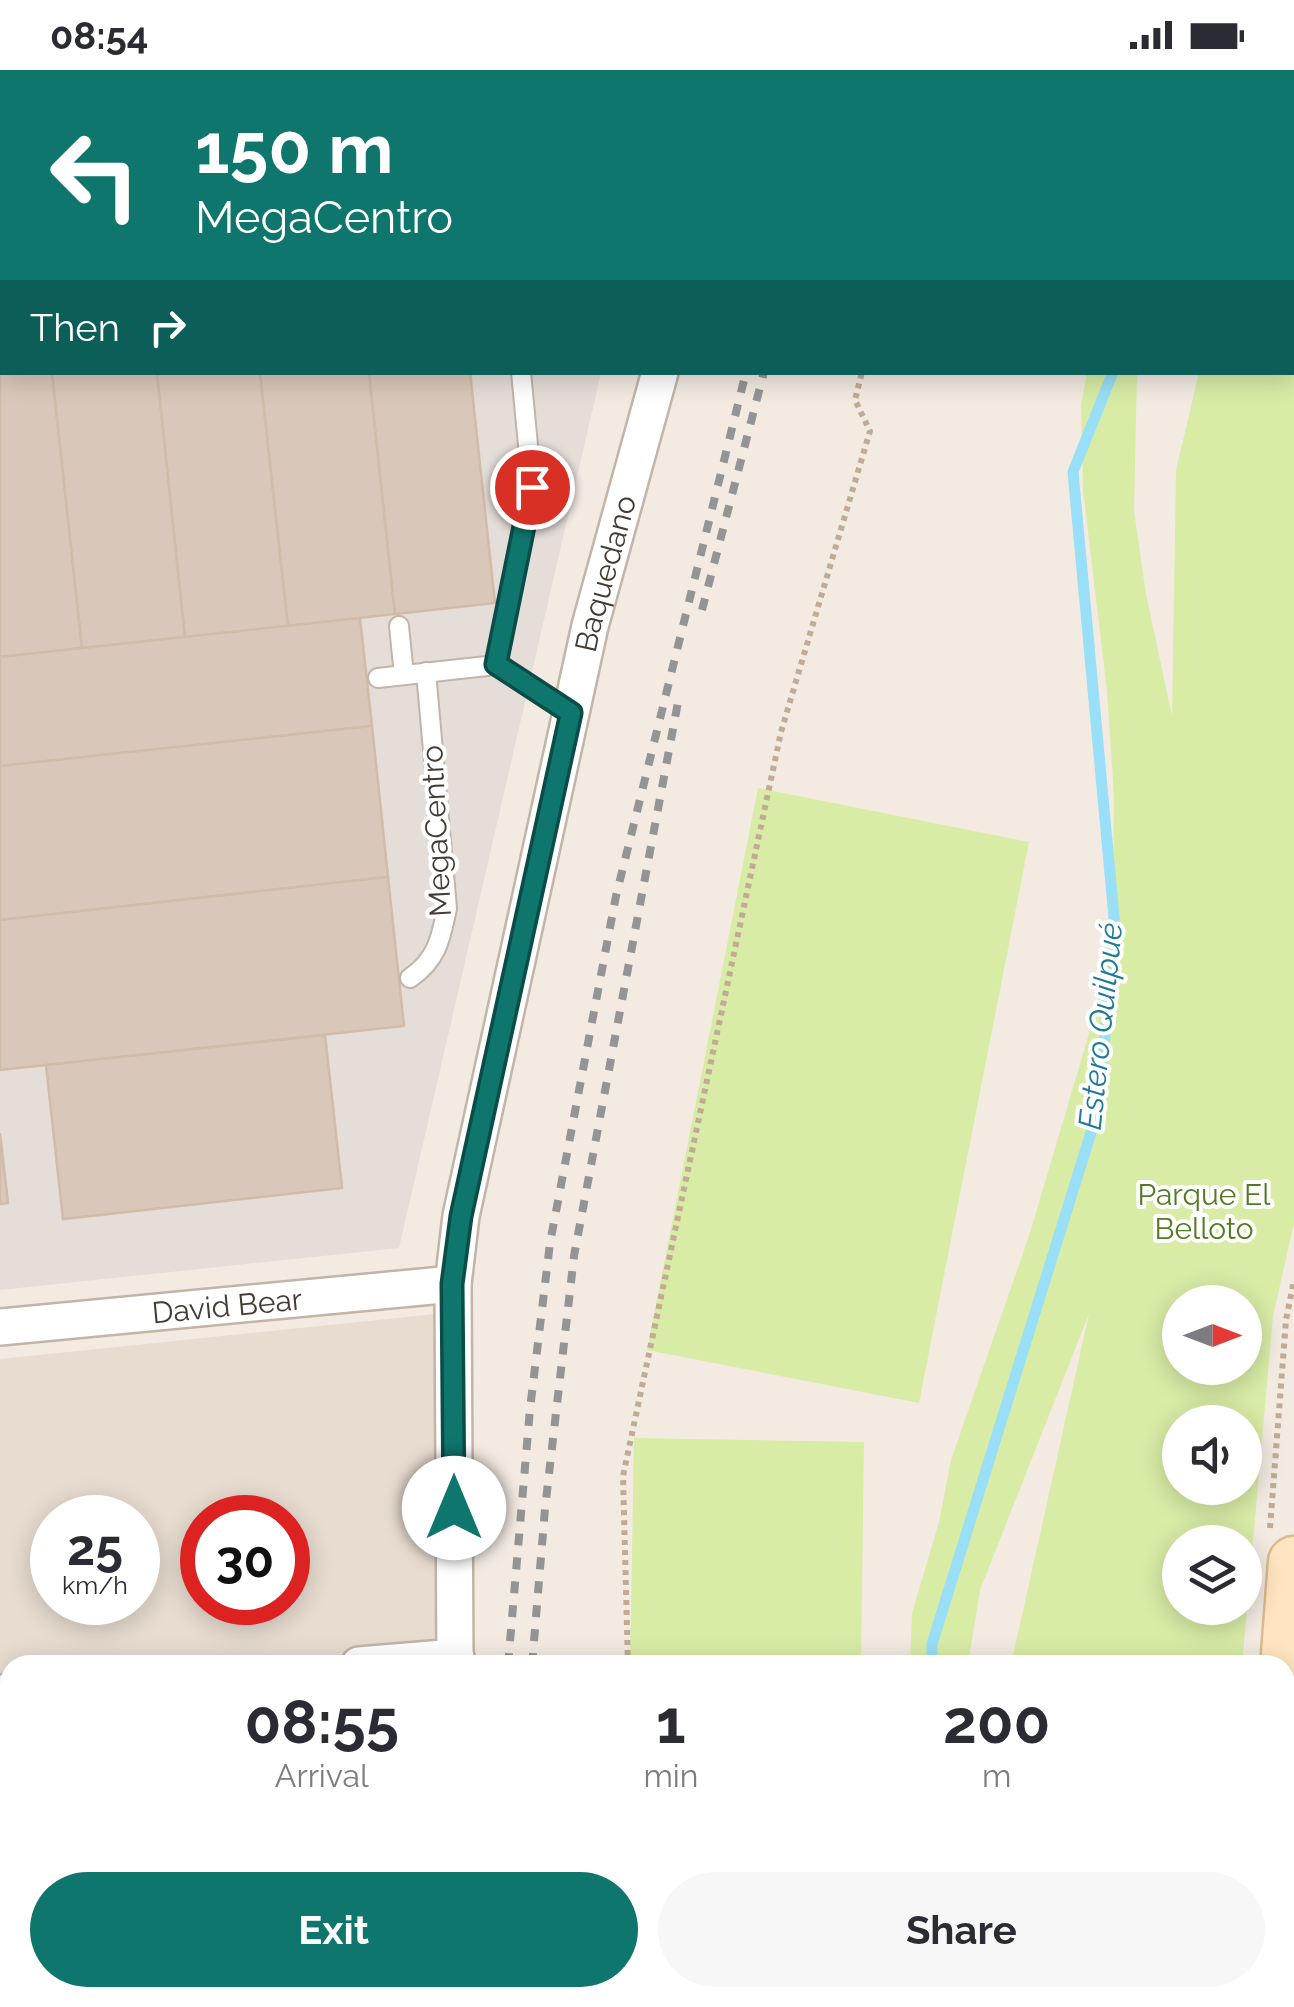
<!DOCTYPE html>
<meta charset="utf-8">
<style>
body{margin:0;font-family:Raleway,sans-serif;background:#f7f7f7;color:#2b2b33;height:100vh;display:flex;flex-direction:column;font-size:38px;white-space:nowrap}
*{box-sizing:border-box;margin:0}
p{font-size:32px;color:#7c7c81}
.icon{flex:none;width:55px;height:55px;fill:none;stroke:currentColor;stroke-width:2;stroke-linecap:round;stroke-linejoin:round}
.map{position:relative;flex:1;overflow:hidden}
.panel{position:absolute;left:0px;top:1585px;width:1295px;height:352px;display:flex;flex-direction:column;background:#fff;border-radius:30px 30px 0 0;box-shadow:0 5px 25px #0003}
.panel>*{flex:none}
.banner{position:absolute;left:0px;top:0px;width:1295px;height:305px;box-shadow:0 5px 25px #0003;background:#0f766e;color:#fff;overflow:hidden}
.needle{width:65px;rotate:90deg}
.controls{position:absolute;left:1162px;top:1215px;display:grid;gap:20px}
.controls a{display:grid;place-items:center;width:100px;height:100px;border-radius:50%;background:#fff;box-shadow:0 5px 25px #0003;font-size:50px}
.speed{position:absolute;left:30px;top:1425px;display:flex;gap:20px;font-size:50px;font-weight:700;text-align:center}
.speed>*{display:grid;place-content:center;width:130px;height:130px;border-radius:50%;background:#fff;box-shadow:0 5px 25px #0003;line-height:1}
.speed small{font-size:25px;font-weight:400}
.speed .limit{border:15px solid #d22;background:#fff;color:#111}
.pin{position:absolute;display:grid;place-items:center;width:85px;height:85px;color:#fff;margin:-42px;border:5px solid #fff;border-radius:50%;box-shadow:0 2px 10px #0007}
.me{position:absolute;width:110px;margin:-55px;rotate:0deg;stroke-linejoin:round;filter:drop-shadow(0 0 8px #0008)}
.turn{display:flex;align-items:center;gap:35px;height:210px;padding:0 30px;font-size:45px}
.turn .icon{width:130px;height:130px;stroke-width:2.5}
.turn b{display:block;font-size:70px;line-height:85px}
.then{display:flex;align-items:center;height:95px;padding:0 30px;background:#0003;gap:20px;font-size:38px}
.eta{display:flex;justify-content:space-evenly;align-items:center;height:170px;text-align:center}
.eta b{font-size:60px;font-weight:700;line-height:70px}
.primary-button{display:flex;gap:20px;margin-top:auto;padding:20px 30px}
.primary-button a{flex:1;height:115px;border-radius:60px;background:#0f766e;color:#fff;font-size:40px;font-weight:700;line-height:115px;text-align:center}
.primary-button a+a{background:#f7f7f7;color:#2b2b33}
.status{display:flex;justify-content:space-between;align-items:center;height:70px;padding:0 50px;background:#fff;direction:ltr}
.status svg{height:28px;fill:currentColor}
.map>svg:first-child{display:block}
</style>
<div class="status"><b>08:54</b><svg viewBox="0 0 49 12"><path d="M0 12V9h3v3zM5 12V6h3v6zM10 12V3h3v9zM15 12V0h3v12zM26 1h20v11H26zM47 4h2v5h-2z"/></svg></div>
<div class="map">
<svg width="1294" height="1937" viewBox="0 0 1294 1937">
<rect width="100%" height="100%" fill="#f3ebe2"/>
<path fill="#e8dcd0" fill-rule="evenodd" d="M435 1244V1595H10V1928H436V1937H0V1289ZM52 1448H138V1532H52ZM202 1448H288V1532H202Z"/>
<path fill="#e5ddd8" d="M671 0 2 2V302L601 303 399 1178 0 1220V1Z"/>
<g fill="#d8eca6" fill-rule="evenodd">
<path d="M1270 0H1294V1153L1273 1246 1242 1595H1011L1089 1244 980 1520 968 1595H910L912 1543 939 1452 951 1390 1029 1166 1096 940 1113 809 1114 726 1107 621 1083 420 1081 335 1087 303H1137L1134 441 1146 524 1172 646 1176 400 1199 303 1292 302V2H1270ZM1245 1232V1298H1180V1232ZM1245 1352V1418H1180V1352ZM1245 1472V1538H1180V1472Z"/>
<path d="M758 718 1029 772 919 1333 647 1280Z"/>
<path d="M634 1368 864 1372 861 1595H630Z"/>
<path d="M984 1928H1221L1220 1937H986Z"/>
</g>
<g fill="none" stroke-linecap="round" stroke-linejoin="round">
<g stroke="#98dff7" stroke-width="11">
<path d="M1222 2 1223 0"/>
<path d="M932 1595V1574L1098 1040 1115 858 1073 402 1113 302"/>
<path d="M949 1928 951 1937"/>
</g>
</g>
<g fill="#d9c8ba" stroke="#d1bba9" stroke-width="2.5">
<path d="M124 0H227L228 2H124Z"/>
<path d="M227 0H336V2H228Z"/>
<path d="M0 6H2L0 203Z"/>
<path d="M0 265H2V302H52L82 578 0 587Z"/>
<path d="M52 302H157L185 567 82 578Z"/>
<path d="M157 302H260L288 556 185 567Z"/>
<path d="M260 302H369L395 544 288 556Z"/>
<path d="M369 302H470L495 533 395 544Z"/>
<path d="M360 548 372 656 0 696V587Z"/>
<path d="M372 656 388 807 0 850V696Z"/>
<path d="M388 807 404 956 0 1000V850Z"/>
<path d="M325 965 342 1118 63 1149 46 995Z"/>
<path d="M0 1063 8 1133 0 1134Z"/>
</g>
<g fill="none" stroke-linecap="round" stroke-linejoin="round">
<g stroke="#c2b4a7" stroke-width="22">
<g id="lane">
<path d="M0 234H2"/>
<path d="M399 556 404 605"/>
<path d="M496 595 571 643"/>
<path d="M378 608 496 595 532 417 521 302"/>
<path d="M410 908C437 890 441 868 447 838L426 602"/>
<path d="M1285 1824 1294 1825"/>
<path d="M1285 1886 1294 1887"/>
</g>
</g>
<g stroke="#c2b4a7" stroke-width="40">
<g id="street">
<path d="M766 2 767 0"/>
<path id="s1" d="M0 1257 453 1214"/>
<path d="M359 1595 456 1587"/>
<path id="s2" d="M455 1595 453 1214 461 1146 590 556 660 302"/>
<path d="M2 1623H10"/>
<path d="M453 1937V1928"/>
</g>
</g>
<g stroke="#dbbb8f" stroke-width="55">
<g id="secondary">
<path d="M1285 1610 1294 1492"/>
<path d="M1265 1937V1928"/>
</g>
</g>
<g stroke="#c2ab94" stroke-width="6" stroke-dasharray="5 5" stroke-linecap="butt">
<path d="M1270 1458 1286 1250 1294 1210"/>
<path d="M628 1595 623 1406 781 662 870 361 855 330 862 302"/>
<path d="M637 1928V1937"/>
</g>
<use href="#lane" stroke="#fff" stroke-width="18"/>
<use href="#street" stroke="#fff" stroke-width="35"/>
<use href="#secondary" stroke="#ffe6c1" stroke-width="50"/>
<g stroke="#949494" stroke-width="8" stroke-dasharray="12 12" stroke-linecap="butt">
<path d="M820 2 821 0"/>
<path d="M842 2V0"/>
<path d="M702 540 764 302"/>
<path d="M508 1595 530 1339 550 1173 616 826 746 302"/>
<path d="M532 1595 545 1439 574 1186 679 627"/>
<path d="M501 1928V1937"/>
<path d="M527 1928V1937"/>
</g>
</g>
<g fill="none" stroke-linecap="round" stroke-linejoin="round">
<g stroke="#0a4d48" stroke-width="25">
<path id="route" d="M454 1438 452 1214 461 1146 571 643 496 594 532 417"/>
</g>
<use href="#route" stroke="#0f766e" stroke-width="18"/>
</g>
<g text-anchor="middle" dominant-baseline="central" stroke-width="8" stroke-linejoin="round" paint-order="stroke">
<g font-size="30" fill="#453b32" stroke="#fff">
<text stroke="none"><textPath href="#s2" startOffset="1108">Baquedano</textPath></text>
<text transform="translate(436 761) rotate(-93)">MegaCentro</text>
<text stroke="none"><textPath href="#s1" startOffset="228">David Bear</textPath></text>
</g>
<g font-size="30" fill="#527c21" stroke="#fff">
<text x="1204" y="1124">Parque El<tspan x="1204" dy="34">Belloto</tspan></text>
</g>
<g font-size="32" font-style="italic" fill="#1f7999" stroke="#fff">
<text transform="translate(1100 956) rotate(-84)">Estero Quilpué</text>
</g>
</g>
</svg>
<div class="controls">
<a><svg class="needle" viewBox="-14 -14 28 28"><path d="M0-13l5 13h-10z" fill="#e53935"/><path d="M0 13l5-13h-10z" fill="#7c7c81"/></svg></a>
<a><svg class="icon" aria-label="sound" viewBox="0 0 24 24"><path d="M4 9h4l5-4v14l-5-4H4zM17 9q2 3 0 6"/></svg></a>
<a><svg class="icon" aria-label="layers" viewBox="0 0 24 24"><path d="M12 4l9 5-9 5-9-5zM3 14l9 5 9-5"/></svg></a>
</div>
<div class="speed"><div>25<small>km/h</small></div><div class="limit">30</div></div>
<div class="pin" style="left:532px;top:417px;background:#d93025"><svg class="icon" aria-label="arrive" viewBox="0 0 24 24"><path d="M6 21V4h12l-3 4 3 4H6"/></svg></div>
<svg class="me" style="left:454px;top:1438px" viewBox="-20 -20 40 40"><circle r="19" fill="#fff"/><path d="M0-13L10 11 0 6-10 11z" fill="#0f766e"/></svg>
<div class="banner">
<div class="turn"><svg class="icon" aria-label="left" viewBox="0 0 24 24"><path d="M17 20v-9H6M10 6l-5 5 5 5"/></svg><div><b>150 m</b>MegaCentro</div></div>
<div class="then">Then<svg class="icon" aria-label="right" viewBox="0 0 24 24"><path d="M7 20v-9h11M14 6l5 5-5 5"/></svg></div>
</div>
<section class="panel">
<div class="eta">
<div><b>08:55</b><p>Arrival</p></div>
<div><b>1</b><p>min</p></div>
<div><b>200</b><p>m</p></div>
</div>
<div class="primary-button"><a>Exit</a><a>Share</a></div>
</section>
</div>
